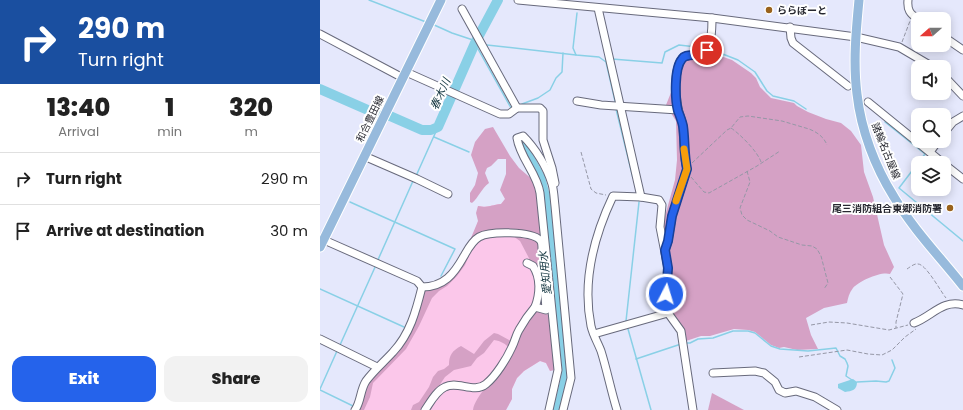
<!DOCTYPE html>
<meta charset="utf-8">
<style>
body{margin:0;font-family:Poppins,"Noto Sans JP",sans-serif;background:#f2f2f2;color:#222;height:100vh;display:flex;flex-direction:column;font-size:15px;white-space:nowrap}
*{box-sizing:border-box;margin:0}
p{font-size:13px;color:#767676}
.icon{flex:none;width:22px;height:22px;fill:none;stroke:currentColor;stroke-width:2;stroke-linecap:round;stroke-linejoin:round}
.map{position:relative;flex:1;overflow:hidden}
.sheet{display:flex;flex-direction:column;background:#fff;width:320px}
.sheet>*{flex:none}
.hud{background:#1a4fa0;color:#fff;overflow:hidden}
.needle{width:26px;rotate:249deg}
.fabs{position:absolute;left:591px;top:12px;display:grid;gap:8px}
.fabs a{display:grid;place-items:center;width:40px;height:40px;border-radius:8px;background:#fff;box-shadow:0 2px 10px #0003;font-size:20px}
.pin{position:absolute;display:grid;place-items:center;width:34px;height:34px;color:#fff;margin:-17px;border:2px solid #fff;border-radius:50%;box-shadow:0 1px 4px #0007}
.me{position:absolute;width:44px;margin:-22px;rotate:5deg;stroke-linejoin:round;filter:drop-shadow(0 0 3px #0008)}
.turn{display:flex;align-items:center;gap:14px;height:84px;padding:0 12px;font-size:18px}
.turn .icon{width:52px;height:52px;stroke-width:2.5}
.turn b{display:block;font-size:28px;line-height:34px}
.eta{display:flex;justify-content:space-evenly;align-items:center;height:68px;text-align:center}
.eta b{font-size:24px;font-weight:800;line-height:28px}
.button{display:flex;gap:8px;margin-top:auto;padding:8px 12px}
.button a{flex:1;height:46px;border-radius:12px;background:#2563eb;color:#fff;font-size:16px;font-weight:800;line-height:46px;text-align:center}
.button a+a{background:#f2f2f2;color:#222}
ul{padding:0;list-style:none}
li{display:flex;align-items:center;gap:12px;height:52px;padding:0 12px;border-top:1px solid #e0e0e0}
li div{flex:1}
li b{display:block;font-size:15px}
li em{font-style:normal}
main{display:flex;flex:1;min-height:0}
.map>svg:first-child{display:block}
</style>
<main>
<section class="sheet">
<div class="hud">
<div class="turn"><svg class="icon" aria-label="right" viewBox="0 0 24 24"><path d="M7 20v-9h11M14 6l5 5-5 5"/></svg><div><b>290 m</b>Turn right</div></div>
</div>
<div class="eta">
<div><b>13:40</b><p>Arrival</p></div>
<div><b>1</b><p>min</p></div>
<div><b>320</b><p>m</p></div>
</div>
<ul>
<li><svg class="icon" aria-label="right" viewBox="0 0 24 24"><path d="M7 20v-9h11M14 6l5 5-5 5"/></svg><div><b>Turn right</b></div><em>290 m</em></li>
<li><svg class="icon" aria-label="arrive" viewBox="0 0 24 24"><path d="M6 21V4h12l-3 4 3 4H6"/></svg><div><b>Arrive at destination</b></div><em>30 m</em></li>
</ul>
<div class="button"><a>Exit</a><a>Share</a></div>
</section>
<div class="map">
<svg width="643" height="410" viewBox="0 0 643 410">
<rect width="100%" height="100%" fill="#e5e8fc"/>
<path fill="#fbc7ea" d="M185 199 223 235 231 324 230 371 226 363 220 361 204 371 197 378 192 389V399L186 410H37L44 390 125 277C132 269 157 231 158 221 159 215 156 214 158 206 170 208 170 205 181 204Z"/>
<g fill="#d5a1c5">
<path d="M389 52 412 60 431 73 436 78 440 87 451 98 474 103 477 106 488 112 506 119 521 123 531 131 541 145 544 172 553 197 564 245 574 267 570 274C561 271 539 281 533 288 529 293 528 298 527 303L504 308 486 318 491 335 498 349 477 350 464 347 459 348 451 345 435 332 428 330 414 329 390 336H381L366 341 351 311 342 227 355 180 357 160 356 121 346 105 364 60C374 56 382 60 389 52Z"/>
<path d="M173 127 190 156 199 168 213 180 218 187 223 235 219 260 221 268 223 307 221 310 226 315H228L231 324 235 370 230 371 226 363 220 361 204 371 197 378 192 389V399L186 410H153C155 396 176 377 184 365 187 361 189 356 192 351 187 345 182 341 174 340L164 353 157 358 151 366 134 370 125 377 113 395 107 401 102 410H91L93 405 99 402 109 387 113 377 118 371 124 369 129 365C129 355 132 351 141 346L154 354 164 341 174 333 178 334 191 341 218 297 211 262 200 241 186 231 162 234 152 249 145 265 137 276 127 286 119 291 112 298 99 326 86 349 53 383 50 397 44 410H37L48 382 70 359 103 291 125 277 132 269 151 238 158 221 156 213 158 206C170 208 170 205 181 204L185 199 180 190 186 174V159H178L171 166 167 168 165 173 169 183C161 189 159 197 152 203L150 202V193L155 185 158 173 151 155 155 142 165 129Z"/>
<path d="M392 393 424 410H388Z"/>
</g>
<path fill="#89d0e6" d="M533 379 537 382C537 390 532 391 525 392L518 388V384Z"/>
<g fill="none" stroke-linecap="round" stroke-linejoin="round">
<g stroke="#89d0e6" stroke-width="1.5">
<path d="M49 0 106 22"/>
<path d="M257 13 253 48 256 55 279 57 286 62 295 101"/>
<path d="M112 24 132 33 153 40 191 108"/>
<path d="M167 45 256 55"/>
<path d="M390 49 418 60 435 72 447 91 453 96 474 101 486 109"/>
<path d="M292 59 342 63 345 52 359 45 385 48"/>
<path d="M202 104 218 98 230 90 236 78 242 72 243 53"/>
<path d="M296 109 313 178"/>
<path d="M565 122 605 154 598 163"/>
<path d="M114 137 149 152"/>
<path d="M598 163 579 188 643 241"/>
<path d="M96 176 118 127"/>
<path d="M30 202 135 249 121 276"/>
<path d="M57 262 93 181"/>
<path d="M0 289 84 327"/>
<path d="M306 321 319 202"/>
<path d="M308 329 331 410"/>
<path d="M365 343H370L378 339 393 338 413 331H428L435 333 451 346 460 349 488 351 516 348 520 356 525 359 527 363 528 366 526 376 532 380"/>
<path d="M20 345 56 265"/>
<path d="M316 359 361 344"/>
<path d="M537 382 556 381 566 382 569 381 575 368 572 360"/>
<path d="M0 389 17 351"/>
<path d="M0 390 33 406"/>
</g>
<path stroke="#89d0e6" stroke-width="6" d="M201 139 222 177 227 196 244 366V377L236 410"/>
<path stroke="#89d0e6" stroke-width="10" d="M0 89 57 114 70 116 102 130H111L118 127 155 43 178 0"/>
<g stroke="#686a7c" stroke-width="9">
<g id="minor">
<path d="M198 0 392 18 536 37 579 47 613 67"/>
<path d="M588 0C587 10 590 14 598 19"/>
<path d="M278 8 321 197"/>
<path d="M142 9 197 108"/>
<path d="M470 27 471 38 473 43 528 86"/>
<path d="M0 34 83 78"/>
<path d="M624 37 643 50"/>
<path d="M86 72 180 114H189L197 108H220L223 111V140L232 168 235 183"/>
<path d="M624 76 643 96"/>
<path d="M257 101 281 105 358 110"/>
<path d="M548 102 623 163"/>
<path d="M624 133 633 122 643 116"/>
<path d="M610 152 618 141"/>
<path d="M44 156 97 179 128 194"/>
<path d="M624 164 643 179"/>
<path d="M4 240 97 281 102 287C124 287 134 274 144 256 148 249 152 241 159 237 170 231 211 231 220 240 222 242 222 246 222 249"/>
<path d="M345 250 348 241 352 216 367 169C363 155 364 141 363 126 362 120 359 114 358 108 355 94 354 73 361 60 366 51 381 60 388 48 392 40 392 28 392 18"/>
<path d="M207 263 213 266C221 278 220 294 215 307"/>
<path d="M594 323C611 317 623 299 643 305"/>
<path d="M274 334 348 313"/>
<path d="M0 339 57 367"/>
<path d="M393 373 435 371 444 373 455 382 459 390 465 393 476 391 495 397 517 410"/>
<path d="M35 410C41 402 40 390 46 381 54 370 64 362 73 352 90 334 96 311 102 287"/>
<path d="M105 410C110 403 116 391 125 387 137 380 154 394 166 384 176 376 187 358 192 347 195 341 196 335 199 330 204 321 209 314 215 307L226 310 224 281"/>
<path d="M229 410 238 370 220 193C217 173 200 158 197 138L203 136C215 148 227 167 232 184 234 191 234 198 235 206L251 378 243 410"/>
<path d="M297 410C291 391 287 370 281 351 278 343 273 335 271 326 262 281 274 236 293 196L321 197 339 200 342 205 340 227 348 268 346 294 348 313 361 331 373 410"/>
</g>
</g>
<g stroke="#fff" stroke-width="11">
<g id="major">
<path d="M539 0C536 31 533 63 537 94 541 130 555 167 574 197 593 229 620 257 643 286"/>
<path d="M0 247 121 0"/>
</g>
</g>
<g stroke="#9597a6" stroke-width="1" stroke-dasharray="4 2" stroke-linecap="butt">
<path d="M582 42 590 21"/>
<path d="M411 128C420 134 438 152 441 162"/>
<path d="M261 152 271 189 276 193 286 195"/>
<path d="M372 163 407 130 411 128 420 117 428 116 462 121 489 129C497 132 504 137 507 145"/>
<path d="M427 171 430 182 420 208 422 215 427 220 450 231 458 237 482 245 492 246 497 249 501 256 508 283 504 289"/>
<path d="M371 177 384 192 389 193 437 166 460 151"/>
<path d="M587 269C590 267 595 263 598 264 606 264 621 292 626 298"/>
<path d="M570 277 583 294 576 322V328"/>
<path d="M491 325 509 322 527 323 569 330 588 325"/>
<path d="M479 357 527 350 548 354 562 355 572 350 585 337 596 329"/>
</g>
<use href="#minor" stroke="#fff" stroke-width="7"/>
<use href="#major" stroke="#97badc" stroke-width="9"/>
</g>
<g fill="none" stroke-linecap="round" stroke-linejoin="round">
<g stroke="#184099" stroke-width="10">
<path id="route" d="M346 294 348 268 345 250 348 241 352 216 367 169C364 155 365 140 363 126 362 121 360 116 358 111 355 99 354 68 362 59 366 52 379 58 387 50"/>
</g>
<use href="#route" stroke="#2563eb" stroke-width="7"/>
<path stroke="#f59e0b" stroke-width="7" d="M356 201 367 169 364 149"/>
</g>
<g fill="#99621c" stroke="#fff" stroke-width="1.5">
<circle cx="449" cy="10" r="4"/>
<circle cx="630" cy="208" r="4"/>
</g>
<g text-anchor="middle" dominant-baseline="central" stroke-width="4" stroke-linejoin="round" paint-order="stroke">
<g font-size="10" font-weight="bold" fill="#272830" stroke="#fff" text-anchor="start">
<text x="457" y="10">ららぽーと</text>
<text x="622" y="208" text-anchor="end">尾三消防組合東郷消防署</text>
</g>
<g font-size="10" fill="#272830" stroke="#fff">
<text transform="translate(50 119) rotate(-64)">和合豊田線</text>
<text transform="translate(566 151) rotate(68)">諸輪名古屋線</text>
</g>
<g font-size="11" font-style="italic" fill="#143640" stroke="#fff">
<text transform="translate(120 94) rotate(-66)">春木川</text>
<text transform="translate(225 273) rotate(-96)">愛知用水</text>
</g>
</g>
</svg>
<div class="fabs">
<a><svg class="needle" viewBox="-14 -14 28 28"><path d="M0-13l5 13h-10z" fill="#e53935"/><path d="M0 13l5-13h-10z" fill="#767676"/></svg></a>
<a><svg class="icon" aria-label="sound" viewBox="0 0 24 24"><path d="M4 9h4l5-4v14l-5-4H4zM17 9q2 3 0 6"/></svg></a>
<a><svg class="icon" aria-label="search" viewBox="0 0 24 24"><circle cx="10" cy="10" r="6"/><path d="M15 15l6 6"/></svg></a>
<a><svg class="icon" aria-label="layers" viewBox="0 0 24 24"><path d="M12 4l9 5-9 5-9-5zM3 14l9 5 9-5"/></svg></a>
</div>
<div class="pin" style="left:387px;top:50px;background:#d93025"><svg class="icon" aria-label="arrive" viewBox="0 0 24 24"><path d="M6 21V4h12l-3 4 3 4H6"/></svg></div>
<svg class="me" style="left:346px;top:294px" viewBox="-20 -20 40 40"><circle r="17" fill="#2563eb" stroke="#fff" stroke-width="3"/><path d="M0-11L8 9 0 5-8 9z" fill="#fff"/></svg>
</div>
</main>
